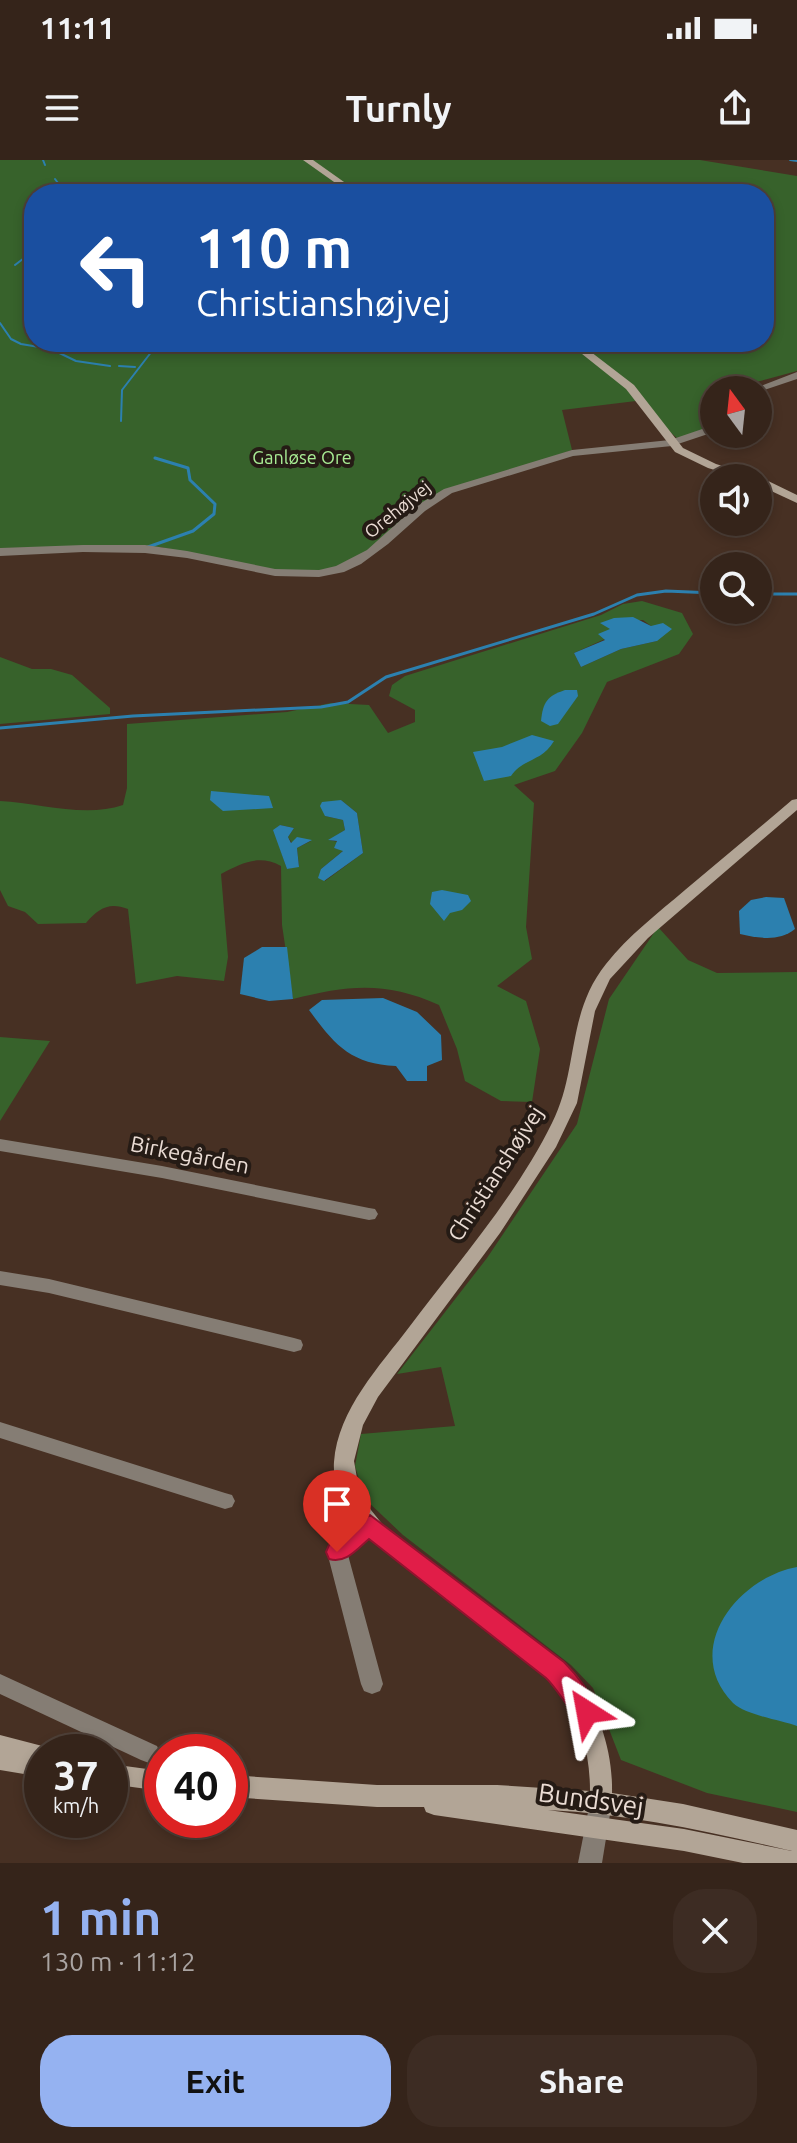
<!DOCTYPE html>
<meta charset="utf-8">
<style>
body{margin:0;font-family:Ubuntu,sans-serif;background:#3d2c23;color:#f1f3f6;height:100vh;display:flex;flex-direction:column;font-size:30px;white-space:nowrap}
*{box-sizing:border-box;margin:0}
p{font-size:26px;color:#aaa4a2}
.icon{flex:none;width:44px;height:44px;fill:none;stroke:currentColor;stroke-width:2;stroke-linecap:round;stroke-linejoin:round}
.map{position:relative;height:1703px;overflow:hidden}
.side{display:flex;flex-direction:column;background:#35241a;flex:1}
.side>*{flex:none}
.hud{position:absolute;left:24px;top:24px;width:750px;height:168px;border-radius:32px;box-shadow:0 4px 12px #0003,0 0 0 2px #4f4139;background:#1a4fa0;color:#fff;overflow:hidden}
.needle{width:52px;rotate:345deg}
.tools{position:absolute;left:700px;top:216px;display:grid;gap:16px}
.tools a{display:grid;place-items:center;width:72px;height:72px;border-radius:50%;background:#35241a;box-shadow:0 4px 12px #0003,0 0 0 2px #4f4139;font-size:40px}
.speed{position:absolute;left:24px;top:1574px;display:flex;gap:16px;font-size:40px;font-weight:700;text-align:center}
.speed>*{display:grid;place-content:center;width:104px;height:104px;border-radius:50%;background:#35241a;box-shadow:0 4px 12px #0003,0 0 0 2px #4f4139;line-height:1}
.speed small{font-size:20px;font-weight:400}
.speed .limit{border:12px solid #d22;background:#fff;color:#111}
.pin{position:absolute;display:grid;place-items:center;width:68px;height:68px;color:#fff;margin:-82px -34px;border-radius:50% 50% 50% 0;rotate:-45deg;box-shadow:0 0 8px #0007}
.pin .icon{rotate:45deg}
.me{position:absolute;width:88px;margin:-44px;rotate:326deg;stroke-linejoin:round;filter:drop-shadow(0 0 6px #0008)}
.turn{display:flex;align-items:center;gap:28px;height:168px;padding:0 40px;font-size:36px}
.turn .icon{width:104px;height:104px;stroke-width:2.5}
.turn b{display:block;font-size:56px;line-height:68px}
.round{display:grid;place-items:center;flex:none;width:84px;height:84px;border-radius:32px;background:#3d2c23}
.headline{display:flex;align-items:center;justify-content:space-between;height:136px;padding:0 40px}
h1{font-size:48px;font-weight:600;line-height:60px;color:#95b2f1}
.action{display:flex;gap:16px;margin-top:auto;padding:16px 40px}
.action a{flex:1;height:92px;border-radius:32px;background:#95b2f1;color:#111;font-size:32px;font-weight:600;line-height:92px;text-align:center}
.action a+a{background:#3d2c23;color:#f1f3f6}
.status{display:flex;justify-content:space-between;align-items:center;height:56px;padding:0 40px;background:#35241a;direction:ltr}
.status svg{height:22px;fill:currentColor}
header{display:flex;justify-content:space-between;align-items:center;height:104px;padding:0 40px;background:#35241a;font-size:36px;font-weight:600}
.map>svg:first-child{display:block}
</style>
<div class="status"><b>11:11</b><svg viewBox="0 0 49 12"><path d="M0 12V9h3v3zM5 12V6h3v6zM10 12V3h3v9zM15 12V0h3v12zM26 1h20v11H26zM47 4h2v5h-2z"/></svg></div>
<header><svg class="icon" aria-label="menu" viewBox="0 0 24 24"><path d="M4 6h16M4 12h16M4 18h16"/></svg>Turnly<svg class="icon" aria-label="share" viewBox="0 0 24 24"><path d="M12 15V3M7 8l5-5 5 5M5 13v7h14v-7"/></svg></header>
<div class="map">
<svg width="797" height="1703" viewBox="0 0 797 1703">
<rect width="100%" height="100%" fill="#473023"/>
<g fill="#37622b" fill-rule="evenodd">
<path d="M0 0H700L797 16V211L749 224 747 230H714V266L678 279 636 241 562 250 572 290 431 339 378 387 342 408 289 413 160 387 0 388ZM34 34H764V182H34Z"/>
<path d="M642 441 682 453 693 474 679 494 607 522 582 573 555 611 514 625 534 643 526 767 532 799 497 826 526 841 540 889 532 942 501 941 465 921 457 889 439 845C386 821 348 825 293 839L282 765 281 706C259 694 242 703 221 714L228 797 224 821 177 816 136 824 128 749C109 742 99 748 86 763L38 764 25 752 8 746 0 730V641C39 643 85 658 123 645L127 628V564L287 552 331 543 369 545 388 573 415 562V550L389 536 392 525 405 516 601 455 623 444ZM643 460 651 466 657 481 621 489 581 507 574 493 605 479 611 469 601 463ZM341 640 357 653 363 693 325 721 321 709 344 690 334 688 338 682 329 680 345 670 343 660 325 656ZM280 665 294 668 288 677 292 683 311 681 297 688 299 706 287 709 274 670Z"/>
<path d="M0 497 32 509H51L72 515 110 548V554L0 564Z"/>
<path d="M658 767 688 800 717 813 797 812V1652L707 1633 621 1600 593 1528 571 1505 403 1375 365 1339 355 1306 361 1274 455 1266 441 1207 397 1214 487 1098 577 964 609 839Z"/>
<path d="M0 877 50 881 0 961Z"/>
</g>
<g fill="#2c80af">
<path d="M614 458 633 457 651 466 663 463 672 469 657 481 621 489 581 507 574 493 605 480 598 474 610 469 600 463Z"/>
<path d="M565 530H577L578 536 558 564 550 566 541 561C543 542 547 536 565 530Z"/>
<path d="M532 575 554 581C542 602 523 598 511 616L484 621 473 592 502 587Z"/>
<path d="M211 631 269 636 273 648 223 651 210 640Z"/>
<path d="M341 640 357 653 363 693 324 721 318 718 321 709 343 691 334 688 337 681 328 680 345 670 343 660 325 656 320 646 322 642Z"/>
<path d="M280 665 294 668 288 677 291 683 297 677 312 680 297 688 299 707 287 709 273 670Z"/>
<path d="M442 730 468 735 471 741 462 750 450 753 444 761 430 744 432 732Z"/>
<path d="M766 737 784 738 795 769C779 782 758 778 740 774L739 751 751 740Z"/>
<path d="M262 787H287L293 839 269 841 240 834 244 798Z"/>
<path d="M383 838 417 852 441 875 442 900 427 906V921H407L396 906C350 904 334 884 309 850L322 840Z"/>
<path d="M797 1407V1566C780 1560 746 1555 733 1543 681 1490 737 1418 797 1407Z"/>
</g>
<g fill="none" stroke-linecap="round" stroke-linejoin="round">
<g stroke="#2c80af" stroke-width="2">
<path d="M43 0 45 5"/>
<path d="M790 0 797 1"/>
<path d="M53 34 58 23 55 19"/>
<path d="M15 105 32 92 27 63 34 54"/>
<path d="M0 163 11 179 21 184 51 189 76 201 110 206"/>
<path d="M119 206 135 207"/>
<path d="M121 261 122 230 159 182"/>
</g>
<g stroke="#2c80af" stroke-width="3">
<path d="M148 387 193 371 214 354 215 344 190 320 188 308 155 298"/>
<path d="M758 434H797"/>
<path d="M0 568 133 556 321 547 348 542 386 517 594 454 637 435 666 431 714 433"/>
</g>
<g fill="#857d74" fill-rule="evenodd">
<path d="M797 212V219L758 232V230H750Z"/>
<path d="M714 265V272L672 286 573 296 452 333 425 351 388 384 361 404 344 412 319 417 275 416 187 398 145 393 83 392 0 396V388L83 385H145L187 391 275 409 319 410 336 406 367 390 416 346 444 329 572 290 670 280Z"/>
<path d="M0 979 162 1006 369 1048 375 1049 378 1054 375 1059 369 1060 162 1018 0 991Z"/>
<path d="M0 1111 49 1119 294 1178 301 1180 303 1185 301 1190 294 1192 49 1133 0 1125Z"/>
<path d="M0 1262 225 1333 232 1335 235 1341 232 1347 225 1349 0 1278Z"/>
<path d="M370 1355 377 1358 380 1364 377 1370 348 1395 383 1524 380 1531 372 1534 364 1531 361 1524 327 1392 330 1386 363 1358Z"/>
<path d="M0 1514 157 1586 160 1593 157 1600 149 1603 141 1600 0 1534Z"/>
<path d="M601 1631 609 1634 612 1642 602 1703H578L590 1642 593 1634Z"/>
</g>
<g fill="#b2a596" fill-rule="evenodd">
<path d="M303 0H313L361 34H351Z"/>
<path d="M567 182H578L634 225 683 288 716 304 762 318 797 335V343L758 325V318H741L708 308 675 292 626 229Z"/>
<path d="M797 639V650L648 778 610 819 595 851 577 943 556 987 500 1073 378 1237 363 1265 354 1301 359 1330 371 1350 383 1365 578 1517C599 1553 613 1591 612 1633L683 1644 797 1670V1703H743L684 1691 434 1655 426 1652 424 1647H377L230 1637V1615L377 1625H497L590 1631C590 1594 581 1562 562 1531L369 1377C351 1357 332 1330 334 1302 338 1249 380 1206 410 1166 459 1101 516 1036 552 963 579 910 566 854 606 804 628 776 658 753 685 730 721 700 757 670 792 640ZM548 1650C631 1654 711 1672 792 1691L684 1669Z"/>
<path d="M0 1575 50 1588 52 1592H42V1617L0 1610Z"/>
<path d="M110 1604 162 1611V1631L110 1624Z"/>
</g>
</g>
<path fill="#e11d48" stroke="#92132f" stroke-width="2" d="M370 1355 564 1502C579 1517 590 1532 599 1552L596 1560 587 1563C572 1558 559 1530 546 1518L369 1379C357 1389 346 1404 329 1399L326 1392 329 1385Z"/>
<g text-anchor="middle" dominant-baseline="central" stroke-width="8" stroke-linejoin="round" paint-order="stroke">
<g font-size="18" fill="#a9ee95" stroke="#251b15">
<text x="302" y="297">Ganløse Ore</text>
</g>
<g font-size="18" fill="#eadcd4" stroke="#251b15">
<text transform="translate(397 349) rotate(-39)">Orehøjvej</text>
</g>
<g font-size="22" fill="#eadcd4" stroke="#251b15">
<text transform="translate(190 994) rotate(11)">Birkegården</text>
<text transform="translate(495 1013) rotate(-57)">Christianshøjvej</text>
</g>
<g font-size="26" fill="#eadcd4" stroke="#251b15">
<text transform="translate(591 1639) rotate(8)">Bundsvej</text>
</g>
</g>
</svg>
<div class="tools">
<a><svg class="needle" viewBox="-14 -14 28 28"><path d="M0-13l5 13h-10z" fill="#e53935"/><path d="M0 13l5-13h-10z" fill="#aaa4a2"/></svg></a>
<a><svg class="icon" aria-label="sound" viewBox="0 0 24 24"><path d="M4 9h4l5-4v14l-5-4H4zM17 9q2 3 0 6"/></svg></a>
<a><svg class="icon" aria-label="search" viewBox="0 0 24 24"><circle cx="10" cy="10" r="6"/><path d="M15 15l6 6"/></svg></a>
</div>
<div class="speed"><div>37<small>km/h</small></div><div class="limit">40</div></div>
<div class="pin" style="left:337px;top:1392px;background:#d93025"><svg class="icon" aria-label="arrive" viewBox="0 0 24 24"><path d="M6 21V4h12l-3 4 3 4H6"/></svg></div>
<svg class="me" style="left:587px;top:1552px" viewBox="-20 -20 40 40"><path d="M0-17L14 15 0 8-14 15z" fill="#e11d48" stroke="#fff" stroke-width="4"/></svg>
<div class="hud">
<div class="turn"><svg class="icon" aria-label="left" viewBox="0 0 24 24"><path d="M17 20v-9H6M10 6l-5 5 5 5"/></svg><div><b>110 m</b>Christianshøjvej</div></div>
</div>
</div>
<section class="side">
<div class="headline"><div><h1>1 min</h1><p>130 m · 11:12</p></div><a class="round"><svg class="icon" aria-label="close" viewBox="0 0 24 24"><path d="M6 6l12 12M18 6L6 18"/></svg></a></div>
<div class="action"><a>Exit</a><a>Share</a></div>
</section>
